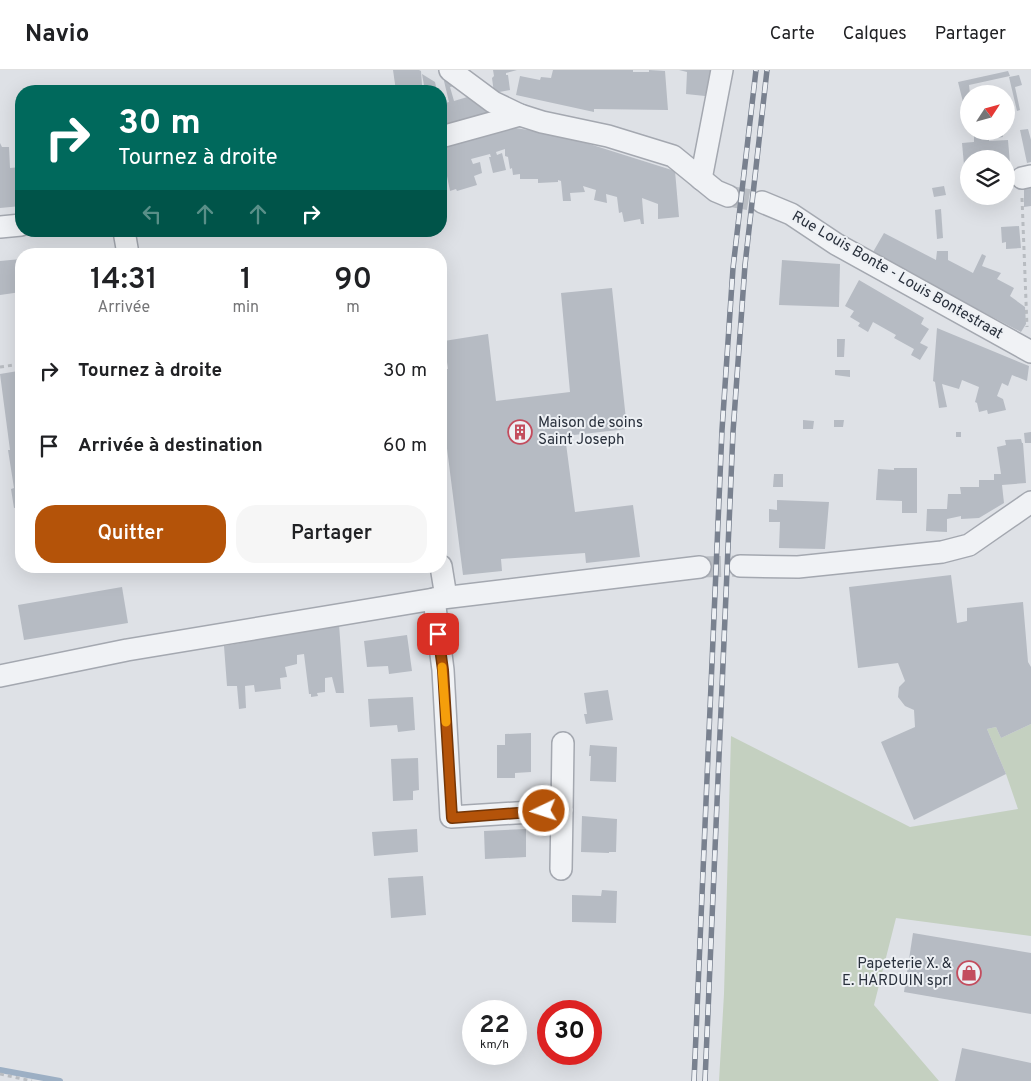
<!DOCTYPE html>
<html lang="fr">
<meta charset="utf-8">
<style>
body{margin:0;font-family:Overpass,sans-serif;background:#f6f6f6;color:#202124;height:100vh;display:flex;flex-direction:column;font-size:19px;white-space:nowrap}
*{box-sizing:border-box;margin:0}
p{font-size:16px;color:#757577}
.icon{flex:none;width:28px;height:28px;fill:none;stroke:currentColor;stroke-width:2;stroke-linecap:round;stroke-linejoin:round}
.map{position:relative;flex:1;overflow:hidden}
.drawer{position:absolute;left:15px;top:178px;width:432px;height:325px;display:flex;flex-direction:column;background:#fff;border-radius:20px;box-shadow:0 5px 20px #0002}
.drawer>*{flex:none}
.banner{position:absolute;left:15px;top:15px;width:432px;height:152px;border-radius:20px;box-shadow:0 5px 20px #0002;background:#00695c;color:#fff;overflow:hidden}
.needle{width:32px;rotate:54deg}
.tools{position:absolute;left:960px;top:15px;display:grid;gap:10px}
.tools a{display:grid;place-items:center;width:55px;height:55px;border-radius:50%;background:#fff;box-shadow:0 5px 20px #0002;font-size:25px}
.speed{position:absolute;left:462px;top:930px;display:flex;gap:10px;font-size:25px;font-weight:700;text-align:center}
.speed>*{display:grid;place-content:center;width:65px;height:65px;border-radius:50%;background:#fff;box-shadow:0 5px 20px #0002;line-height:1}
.speed small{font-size:12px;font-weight:400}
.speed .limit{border:8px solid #d22;background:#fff;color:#111}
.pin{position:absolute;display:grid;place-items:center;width:42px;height:42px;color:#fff;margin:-21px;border-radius:10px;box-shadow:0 2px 8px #0006}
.me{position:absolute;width:55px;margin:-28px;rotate:266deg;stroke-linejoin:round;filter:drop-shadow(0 0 4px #0008)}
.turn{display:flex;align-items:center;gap:18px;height:105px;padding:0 20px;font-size:22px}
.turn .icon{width:65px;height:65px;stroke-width:2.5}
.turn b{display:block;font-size:35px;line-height:42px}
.lanes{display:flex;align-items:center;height:48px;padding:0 20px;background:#0003;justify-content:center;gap:25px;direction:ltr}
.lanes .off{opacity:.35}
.eta{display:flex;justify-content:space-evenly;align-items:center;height:85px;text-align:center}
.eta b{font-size:30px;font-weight:600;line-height:35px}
.cta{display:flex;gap:10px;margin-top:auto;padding:10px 20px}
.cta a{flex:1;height:58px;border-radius:20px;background:#b45309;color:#fff;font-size:20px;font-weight:600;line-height:58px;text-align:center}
.cta a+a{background:#f6f6f6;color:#202124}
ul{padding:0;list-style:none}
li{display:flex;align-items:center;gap:15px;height:75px;padding:0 20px}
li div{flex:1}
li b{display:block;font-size:19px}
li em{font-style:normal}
header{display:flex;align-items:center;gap:30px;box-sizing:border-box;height:70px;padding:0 25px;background:#fff;border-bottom:1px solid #e0e0e0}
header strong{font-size:24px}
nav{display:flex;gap:28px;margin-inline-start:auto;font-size:18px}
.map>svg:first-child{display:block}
</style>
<header>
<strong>Navio</strong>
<nav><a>Carte</a><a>Calques</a><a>Partager</a></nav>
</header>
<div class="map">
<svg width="1031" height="1011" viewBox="0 0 1031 1011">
<rect width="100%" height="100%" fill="#dee1e6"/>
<path fill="#c4d0c0" d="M1031 654V866L896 848 874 935 939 1011H719L724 924 731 666 910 757 1018 739 1006 704 987 659 996 657 1001 668Z"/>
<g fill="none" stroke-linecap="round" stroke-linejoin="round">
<path stroke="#9cafc4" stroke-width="6" d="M0 1000 60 1011"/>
</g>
<g fill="#b6bbc3">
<path d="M393 0H419L421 1 422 15 411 17V21H396Z"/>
<path d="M493 0H517L506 3V5H508L510 20 494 23 492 8 494 6Z"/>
<path d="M553 0H633V2H649V0L665 1 668 40 594 39V42L516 25 520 6 540 10 541 7 551 8Z"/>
<path d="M679 0H712L711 6H709L708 18 705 26 686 24 687 2Z"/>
<path d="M1008 1 1010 6 969 15 970 24H969V31L963 32 958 12Z"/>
<path d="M422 4 435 12 437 21H425Z"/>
<path d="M1019 5 1022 15 1015 17 1020 40 1017 41 1009 7Z"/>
<path d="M455 9 463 14 450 17 454 31 474 25 487 32 489 44 441 55V34L449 32 444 11Z"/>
<path d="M510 57 564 66 675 101 679 147 658 149V134L642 128 644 154H641L640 149 624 152 622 142 619 143 617 127 606 124 607 133 594 130 596 120 583 116 585 122 570 123 571 131H563L561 111 558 110V112L538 113V109H520V104L513 105 512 98 510 99 508 87 505 86V79L496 82 497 85 502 83 506 100 493 103 489 87H491L490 84 471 89 473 94 480 92 482 103 474 106 477 115 457 121 456 119 450 121 446 101 441 102V76Z"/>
<path d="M1028 59 1031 70V92L1027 93 1020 60Z"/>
<path d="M984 61H1002L1003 67 989 69V71L1008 70 1010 94H1006V89H969V106H965L962 73 974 72V66L984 65Z"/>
<path d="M0 73 2 77H9L10 98 21 97V136L0 138Z"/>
<path d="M1031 113V136L1024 137V114Z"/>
<path d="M944 116 946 125 934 127 932 118Z"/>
<path d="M941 139 943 168 937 169 935 140Z"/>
<path d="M1019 156 1021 178 1006 179V172L1002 173 1001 157Z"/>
<path d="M884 163 936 190 937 181H948V190L973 203 982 184 986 186 982 196 1001 203 997 209 1014 218 1010 226 1025 237 1026 254 1021 262 926 212 927 211 873 182Z"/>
<path d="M109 179V184H79L78 182Z"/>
<path d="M21 189V222L0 225V191Z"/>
<path d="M782 190 840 194 839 237 779 235Z"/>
<path d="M859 210 924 248 921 254 929 259 920 273 928 277 920 290 911 285 914 279 894 268 896 265 873 252 868 262 858 256 860 253 850 247 854 241 845 236Z"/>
<path d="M612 218 627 359 565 366 575 442 633 435 640 487 586 493 585 483 501 489 502 501 463 505 441 331V298L448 299 444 271 488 264 496 331 570 322 561 223Z"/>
<path d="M937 258 1029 296 1027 311 1012 305 1008 316 1002 313 997 326 1003 329 1006 340 988 344 987 340 979 342 977 333 975 332 979 317 962 310 959 319 942 314 947 337 939 338 935 312 933 311Z"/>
<path d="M837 269H845L844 287H837Z"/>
<path d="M835 300H850V307L835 305Z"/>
<path d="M18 301 21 321V437L14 438 11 419 14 418 8 380H10L0 304Z"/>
<path d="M803 350 814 351 813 359H803Z"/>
<path d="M834 350H844L843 357H834Z"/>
<rect x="956" y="362" width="5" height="5"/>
<path d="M1031 362V373H1025L1024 363Z"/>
<path d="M1021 369 1022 373H1023L1026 413 1002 415 1004 433 979 448 961 449V446L947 449V462L926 461 927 439H947L948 424H961L960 417H979V410H994V404H1001L997 377 1006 375 1005 370Z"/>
<path d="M894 398H917V443H902V431L876 430 878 399 894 400Z"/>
<path d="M774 404H783V417H773Z"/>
<path d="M777 430 829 432 825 479 779 478 780 452H769V439L777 440Z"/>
<path d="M951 505 957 553 967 551V538L1023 532 1028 592 1031 597V654L1001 668 996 657 987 659 1006 704 914 750 881 672 915 657 914 640 905 636 898 627 899 617 905 611 898 593 858 598 849 517Z"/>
<path d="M122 517 128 553 24 570 18 535Z"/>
<path d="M339 554 344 623H336L332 607 325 608V622L317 623 318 626 311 627V624H309L304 584 297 585V594L285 597 287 607 280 608 281 619 255 622 254 615 245 616 246 638 239 639 237 616H227L224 576Z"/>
<path d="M407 565 412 601 389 604 388 596 367 597 364 571Z"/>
<path d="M608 620 613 650 586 654 584 644H587L584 623Z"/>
<path d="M413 627 415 660 398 662 397 655 370 657 368 629Z"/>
<path d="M531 663V702L515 703V708H497V675H505V664Z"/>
<path d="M590 675 617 677 616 712 590 711 591 686H589Z"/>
<path d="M418 688 419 720 413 721V730L393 731 391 689Z"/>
<path d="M582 746 617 749 616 782H609V783L581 782Z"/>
<path d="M417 759 418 782 374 786 372 762Z"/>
<path d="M526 759V787L485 789 484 761Z"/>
<path d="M423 806 426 845 391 848 388 808Z"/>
<path d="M602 820 617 821 616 853 572 852V825L601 826Z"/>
<path d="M913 863 1031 883V944L904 922Z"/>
<path d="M962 978 1031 993V1011H955Z"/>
</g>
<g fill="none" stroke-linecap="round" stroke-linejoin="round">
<g stroke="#babec4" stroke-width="21" stroke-dasharray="21 11" stroke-linecap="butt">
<path d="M728 126 762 132"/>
<path d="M700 497 740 496"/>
</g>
<g stroke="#a4a8b0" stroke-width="24">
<g id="minor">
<path d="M450 0 493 32 520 45 542 52 608 66 673 86 716 121 728 126"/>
<path d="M441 67 520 45"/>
<path d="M1022 108 1031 106"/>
<path d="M701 109 722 0"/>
<path d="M762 132 791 144 836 174 1031 282"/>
<path d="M0 157 21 155"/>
<path d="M124 161 128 184"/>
<path d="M441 496 446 527"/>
<path d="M740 496 798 497 942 482 969 475 1031 432"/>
<path d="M434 529 443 600 451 747 562 740 561 799"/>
<path d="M0 606 127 580 434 529 700 497"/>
<path d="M562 740 563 673"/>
</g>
</g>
<g stroke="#b8bcc1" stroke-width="3" stroke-dasharray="4 4" stroke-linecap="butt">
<path d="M1022 128 1027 257"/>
<path d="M0 297 21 294"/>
<path d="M0 1004 32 1011"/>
</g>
<use href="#minor" stroke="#f0f2f5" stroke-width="21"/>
<g stroke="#79818f" stroke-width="5.5">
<g id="rail">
<path d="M694 1011 722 360 733 198 756 0"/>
<path d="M705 1011 733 362 745 195 767 0"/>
</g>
</g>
<use href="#rail" stroke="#edf0f4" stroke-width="4" stroke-dasharray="11" stroke-linecap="butt"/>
</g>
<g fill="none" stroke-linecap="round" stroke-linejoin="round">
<g stroke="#753606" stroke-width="12">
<path id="route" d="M438 564 443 600 452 748 544 741"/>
</g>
<use href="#route" stroke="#b45309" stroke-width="9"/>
<path stroke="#f59e0b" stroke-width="9" d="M442 597 446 652"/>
</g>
<defs>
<g id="building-ring" transform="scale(1.25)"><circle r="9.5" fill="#edf0f4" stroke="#c34c5d" stroke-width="1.5"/><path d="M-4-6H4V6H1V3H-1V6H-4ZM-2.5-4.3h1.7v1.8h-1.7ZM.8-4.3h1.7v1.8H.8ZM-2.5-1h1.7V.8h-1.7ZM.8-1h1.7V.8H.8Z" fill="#c34c5d"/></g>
<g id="shop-ring" transform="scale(1.25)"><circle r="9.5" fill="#edf0f4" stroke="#c34c5d" stroke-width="1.5"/><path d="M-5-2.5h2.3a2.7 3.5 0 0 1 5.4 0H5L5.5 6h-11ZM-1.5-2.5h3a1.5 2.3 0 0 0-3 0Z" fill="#c34c5d"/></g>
</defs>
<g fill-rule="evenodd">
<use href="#building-ring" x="520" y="362"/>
<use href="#shop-ring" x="969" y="903"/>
</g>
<g text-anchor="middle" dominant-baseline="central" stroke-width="4" stroke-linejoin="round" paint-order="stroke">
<g font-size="15" fill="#29303c" stroke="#edf0f4">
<text transform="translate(897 206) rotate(30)">Rue Louis Bonte - Louis Bontestraat</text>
</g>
<g font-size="15" fill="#29303c" stroke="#edf0f4" text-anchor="start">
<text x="538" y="353">Maison de soins<tspan x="538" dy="17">Saint Joseph</tspan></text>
<text x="952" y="894" text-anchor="end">Papeterie X. &amp;<tspan x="952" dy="17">E. HARDUIN sprl</tspan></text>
</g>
</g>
</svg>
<div class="tools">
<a><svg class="needle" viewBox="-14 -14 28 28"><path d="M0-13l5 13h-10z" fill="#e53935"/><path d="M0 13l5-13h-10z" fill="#757577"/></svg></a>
<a><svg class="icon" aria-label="layers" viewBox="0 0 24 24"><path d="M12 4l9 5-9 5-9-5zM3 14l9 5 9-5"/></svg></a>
</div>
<div class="speed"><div>22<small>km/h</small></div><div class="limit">30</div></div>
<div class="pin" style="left:438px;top:564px;background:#d93025"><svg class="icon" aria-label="arrive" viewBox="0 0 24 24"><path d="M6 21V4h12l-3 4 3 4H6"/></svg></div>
<svg class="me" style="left:544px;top:741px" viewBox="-20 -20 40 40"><circle r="17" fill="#b45309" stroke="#fff" stroke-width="3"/><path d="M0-11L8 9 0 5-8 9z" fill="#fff"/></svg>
<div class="banner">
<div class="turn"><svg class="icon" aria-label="right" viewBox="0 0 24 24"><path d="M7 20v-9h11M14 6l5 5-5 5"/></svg><div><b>30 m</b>Tournez à droite</div></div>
<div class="lanes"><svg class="icon off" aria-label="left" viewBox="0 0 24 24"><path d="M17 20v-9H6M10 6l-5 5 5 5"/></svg><svg class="icon off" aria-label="ahead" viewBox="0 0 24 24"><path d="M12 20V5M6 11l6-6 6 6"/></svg><svg class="icon off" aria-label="ahead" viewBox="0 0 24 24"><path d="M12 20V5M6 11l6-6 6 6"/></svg><svg class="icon" aria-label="right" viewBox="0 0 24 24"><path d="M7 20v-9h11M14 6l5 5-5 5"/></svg></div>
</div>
<section class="drawer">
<div class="eta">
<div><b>14:31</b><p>Arrivée</p></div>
<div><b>1</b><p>min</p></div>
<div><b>90</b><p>m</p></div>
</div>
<ul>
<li><svg class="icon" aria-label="right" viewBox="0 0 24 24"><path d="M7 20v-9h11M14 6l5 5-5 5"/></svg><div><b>Tournez à droite</b></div><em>30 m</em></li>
<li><svg class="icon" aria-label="arrive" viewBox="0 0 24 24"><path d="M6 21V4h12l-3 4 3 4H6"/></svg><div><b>Arrivée à destination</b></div><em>60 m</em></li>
</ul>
<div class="cta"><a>Quitter</a><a>Partager</a></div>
</section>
</div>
